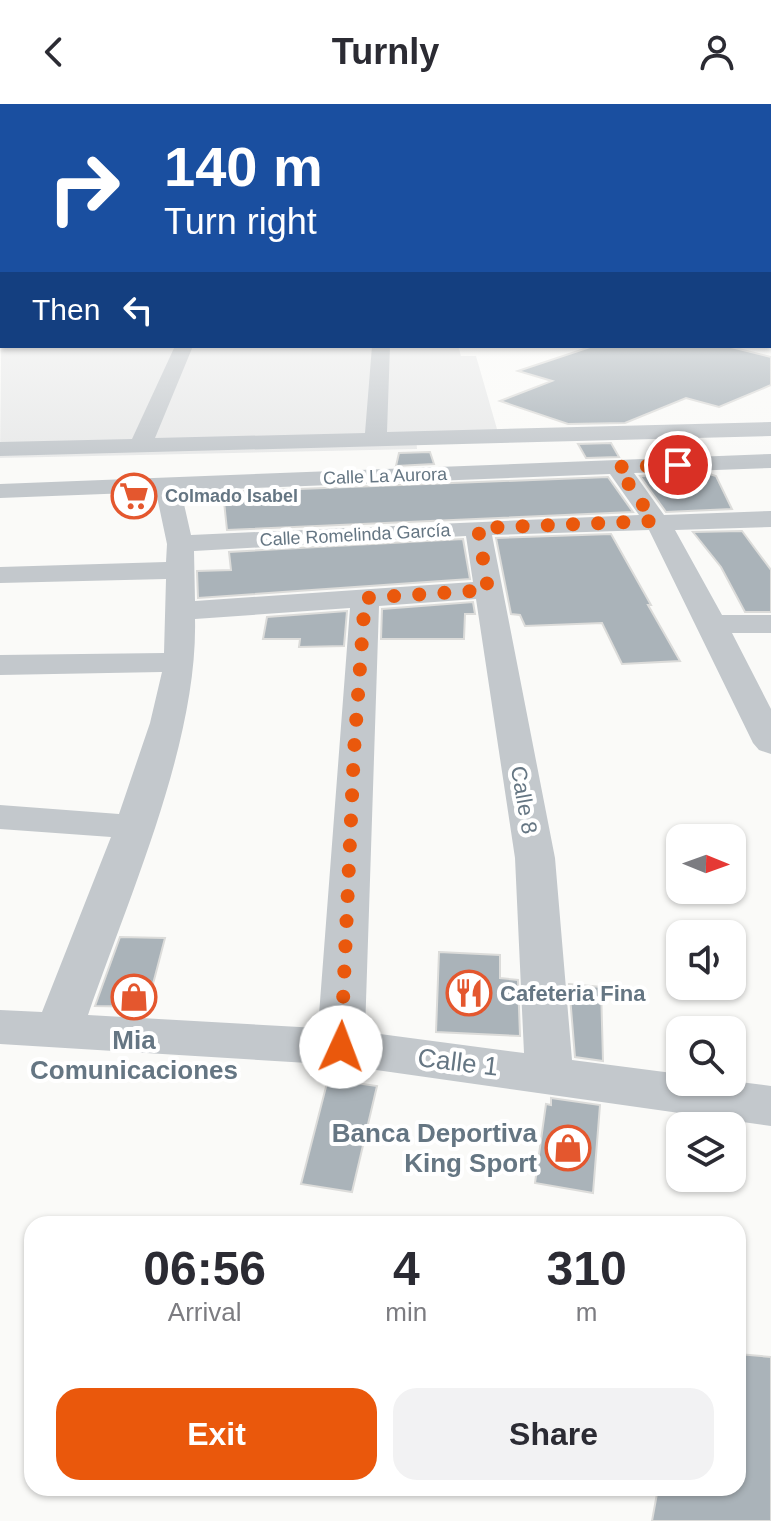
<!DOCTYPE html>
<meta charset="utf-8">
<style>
body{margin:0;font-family:Helvetica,sans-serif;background:#f2f2f3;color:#2b2b33;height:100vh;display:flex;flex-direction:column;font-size:30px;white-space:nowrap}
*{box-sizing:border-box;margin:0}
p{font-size:26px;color:#7c7c81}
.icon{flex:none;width:44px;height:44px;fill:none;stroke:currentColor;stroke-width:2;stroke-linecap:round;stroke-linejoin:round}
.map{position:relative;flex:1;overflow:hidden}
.sheet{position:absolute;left:24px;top:1112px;width:722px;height:280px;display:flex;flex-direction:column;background:#fff;border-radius:24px;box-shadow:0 2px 6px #0004}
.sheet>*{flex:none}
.top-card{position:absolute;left:0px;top:0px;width:772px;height:244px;box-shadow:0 2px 6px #0004;background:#1a4fa0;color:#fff;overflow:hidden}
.needle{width:52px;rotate:91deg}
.controls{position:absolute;left:666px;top:720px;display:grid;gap:16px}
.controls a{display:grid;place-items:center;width:80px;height:80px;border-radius:16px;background:#fff;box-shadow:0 2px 6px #0004;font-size:40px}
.pin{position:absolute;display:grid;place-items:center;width:68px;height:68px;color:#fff;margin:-34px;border:4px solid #fff;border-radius:50%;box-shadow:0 2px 8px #0007}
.me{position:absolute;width:88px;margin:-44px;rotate:2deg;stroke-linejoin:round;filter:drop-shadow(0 0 6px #0008)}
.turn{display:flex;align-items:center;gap:28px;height:168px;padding:0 32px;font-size:36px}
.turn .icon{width:104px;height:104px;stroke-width:2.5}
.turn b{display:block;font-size:56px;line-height:68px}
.then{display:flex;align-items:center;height:76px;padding:0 32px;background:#0003;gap:16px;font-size:30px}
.eta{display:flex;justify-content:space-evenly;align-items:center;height:136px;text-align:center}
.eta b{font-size:48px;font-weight:700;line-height:56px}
.button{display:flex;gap:16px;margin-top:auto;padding:16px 32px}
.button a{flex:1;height:92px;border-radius:24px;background:#ea580c;color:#fff;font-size:32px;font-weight:700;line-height:92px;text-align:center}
.button a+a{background:#f2f2f3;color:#2b2b33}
header{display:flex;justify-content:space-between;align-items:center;height:104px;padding:0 32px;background:#fff;font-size:36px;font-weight:700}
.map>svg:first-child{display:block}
</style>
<header><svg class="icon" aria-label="back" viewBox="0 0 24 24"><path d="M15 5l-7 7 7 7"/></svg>Turnly<svg class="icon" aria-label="person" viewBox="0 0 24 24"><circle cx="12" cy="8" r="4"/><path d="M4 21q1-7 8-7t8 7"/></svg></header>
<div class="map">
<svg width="771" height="1417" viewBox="0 0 771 1417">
<rect width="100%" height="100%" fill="#fafaf8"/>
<path fill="#e8e9e9" d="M2 163V242H458L461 252H476L499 332 416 333 417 345 0 354Z"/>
<g fill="#aab3b9" stroke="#dcdcda" stroke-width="2">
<path d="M593 242H727L771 253V281L719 303 686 294 625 319 568 320 500 297 552 277 518 267Z"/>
<path d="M611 339 619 353 586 354 578 340Z"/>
<path d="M430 348 434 360 396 362 399 349Z"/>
<path d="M706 369 716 372 732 405 666 408 640 372Z"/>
<path d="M608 373 633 408 227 426 223 388Z"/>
<path d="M742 427 771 466V508H745L721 463 693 428Z"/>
<path d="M611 430 651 501H648L680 557 622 560 602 519 525 522 520 511 511 510 496 434Z"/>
<path d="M463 435 470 475 198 494 197 467 231 466 229 448Z"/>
<path d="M473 498 475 510H465L464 535H381L382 505Z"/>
<path d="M347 507 344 542 299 543 300 535H263L267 513Z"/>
<path d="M120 833 165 834 147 903 95 902Z"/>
<path d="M439 848 500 851V874L518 876 520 932 436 928Z"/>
<path d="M569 880 601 883 603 957 575 953Z"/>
<path d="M328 975 377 982 352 1088 301 1080Z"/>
<path d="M551 994 600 1001 593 1089 535 1079 546 1000 551 1001Z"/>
<path d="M738 1250 771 1253V1417H652L658 1384H738Z"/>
</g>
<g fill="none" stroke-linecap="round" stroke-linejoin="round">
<g fill="#c3c8cc" fill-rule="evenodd">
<path d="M2 175V186L0 187V176Z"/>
<rect x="0" y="230" width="2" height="10"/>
<path d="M175 242H193L155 334 365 329 372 242H390L387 328 771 318V332L0 352V338L132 335Z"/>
<path d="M771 350V364L634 369 664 411 771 407V423L675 426 722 511H771V529H732L771 605V650L759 646 753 639 649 426 492 431 555 754 572 956 680 970V978L732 977 771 982V1022L341 961 0 940V906L42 908 111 733 0 725V701L119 710 150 619 162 568 0 571V551L164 549 166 475 0 479V463L166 458 167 440 156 388 0 394V380ZM610 370 639 411 191 431 181 387ZM466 432 473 478 195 497 194 447ZM476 495 515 754 524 949 365 928 379 502ZM350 504 318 924 88 911C129 792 198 639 195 515Z"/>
</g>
<rect fill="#d6dbdf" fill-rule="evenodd" x="770" y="172" width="1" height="11"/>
</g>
<linearGradient id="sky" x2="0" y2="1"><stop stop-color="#96bcdc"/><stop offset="0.45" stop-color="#fdfdfc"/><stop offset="1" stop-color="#fdfdfc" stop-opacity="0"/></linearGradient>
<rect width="771" height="361" fill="url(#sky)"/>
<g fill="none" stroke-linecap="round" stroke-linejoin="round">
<path stroke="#ea580c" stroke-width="14" stroke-dasharray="0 25.2" d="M341 943 354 647 365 494 488 486 478 424 654 417 617 363 678 361"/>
</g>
<defs>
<g id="supermarket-ring" transform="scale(2.3)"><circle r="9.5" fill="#fff" stroke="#e4572e" stroke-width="1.5"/><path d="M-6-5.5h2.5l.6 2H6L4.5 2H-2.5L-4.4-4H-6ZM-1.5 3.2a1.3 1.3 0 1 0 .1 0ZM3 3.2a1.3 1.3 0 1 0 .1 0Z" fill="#e4572e"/></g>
<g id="restaurant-ring" transform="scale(2.3)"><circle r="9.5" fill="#fff" stroke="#e4572e" stroke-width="1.5"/><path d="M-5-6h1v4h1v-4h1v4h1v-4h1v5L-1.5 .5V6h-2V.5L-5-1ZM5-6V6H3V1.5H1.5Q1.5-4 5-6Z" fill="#e4572e"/></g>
<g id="shop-ring" transform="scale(2.3)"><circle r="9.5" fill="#fff" stroke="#e4572e" stroke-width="1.5"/><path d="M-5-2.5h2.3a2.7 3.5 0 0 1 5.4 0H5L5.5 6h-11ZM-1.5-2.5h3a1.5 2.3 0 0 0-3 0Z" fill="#e4572e"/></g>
</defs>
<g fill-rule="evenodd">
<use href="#supermarket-ring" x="134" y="392"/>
<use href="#restaurant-ring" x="469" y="889"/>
<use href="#shop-ring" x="134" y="893"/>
<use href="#shop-ring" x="568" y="1044"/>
</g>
<g text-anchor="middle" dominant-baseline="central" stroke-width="8" stroke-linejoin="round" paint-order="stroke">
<g font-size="18" fill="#657683" stroke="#fff">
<text transform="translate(385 372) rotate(-2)">Calle La Aurora</text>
<text transform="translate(355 431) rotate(-3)">Calle Romelinda García</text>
</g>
<g font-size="18" font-weight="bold" fill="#657683" stroke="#fff" text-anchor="start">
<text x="165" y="392">Colmado Isabel</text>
</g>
<g font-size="22" fill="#657683" stroke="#fff">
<text transform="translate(524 696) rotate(80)">Calle 8</text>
</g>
<g font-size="22" font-weight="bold" fill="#657683" stroke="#fff" text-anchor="start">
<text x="500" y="889">Cafeteria Fina</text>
</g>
<g font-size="26" font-weight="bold" fill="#657683" stroke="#fff">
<text x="134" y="936">Mia<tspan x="134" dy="30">Comunicaciones</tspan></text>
<text x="537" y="1029" text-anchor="end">Banca Deportiva<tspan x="537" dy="30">King Sport</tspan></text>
</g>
<g font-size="26" fill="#657683" stroke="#fff">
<text transform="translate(458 958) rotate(7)">Calle 1</text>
</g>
</g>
</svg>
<div class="controls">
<a><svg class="needle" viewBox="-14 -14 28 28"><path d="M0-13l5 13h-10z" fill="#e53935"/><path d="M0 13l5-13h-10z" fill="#7c7c81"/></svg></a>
<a><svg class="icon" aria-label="sound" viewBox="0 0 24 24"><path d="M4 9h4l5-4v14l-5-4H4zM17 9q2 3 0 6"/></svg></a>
<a><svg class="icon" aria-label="search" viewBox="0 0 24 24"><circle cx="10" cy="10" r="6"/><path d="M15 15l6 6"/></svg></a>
<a><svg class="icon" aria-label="layers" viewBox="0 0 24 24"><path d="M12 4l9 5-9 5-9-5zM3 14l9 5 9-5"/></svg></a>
</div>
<div class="pin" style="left:678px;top:361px;background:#d93025"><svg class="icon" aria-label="arrive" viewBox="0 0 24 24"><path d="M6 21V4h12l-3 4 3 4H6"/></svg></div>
<svg class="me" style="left:341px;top:943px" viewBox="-20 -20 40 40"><circle r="19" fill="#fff"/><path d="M0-13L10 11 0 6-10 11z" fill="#ea580c"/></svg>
<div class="top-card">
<div class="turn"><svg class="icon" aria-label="right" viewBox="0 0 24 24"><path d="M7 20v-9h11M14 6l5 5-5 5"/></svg><div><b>140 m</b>Turn right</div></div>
<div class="then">Then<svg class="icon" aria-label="left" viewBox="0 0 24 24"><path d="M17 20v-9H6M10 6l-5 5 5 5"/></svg></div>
</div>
<section class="sheet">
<div class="eta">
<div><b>06:56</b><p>Arrival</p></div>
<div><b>4</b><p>min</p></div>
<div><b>310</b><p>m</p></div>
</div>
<div class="button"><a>Exit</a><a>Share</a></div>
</section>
</div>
